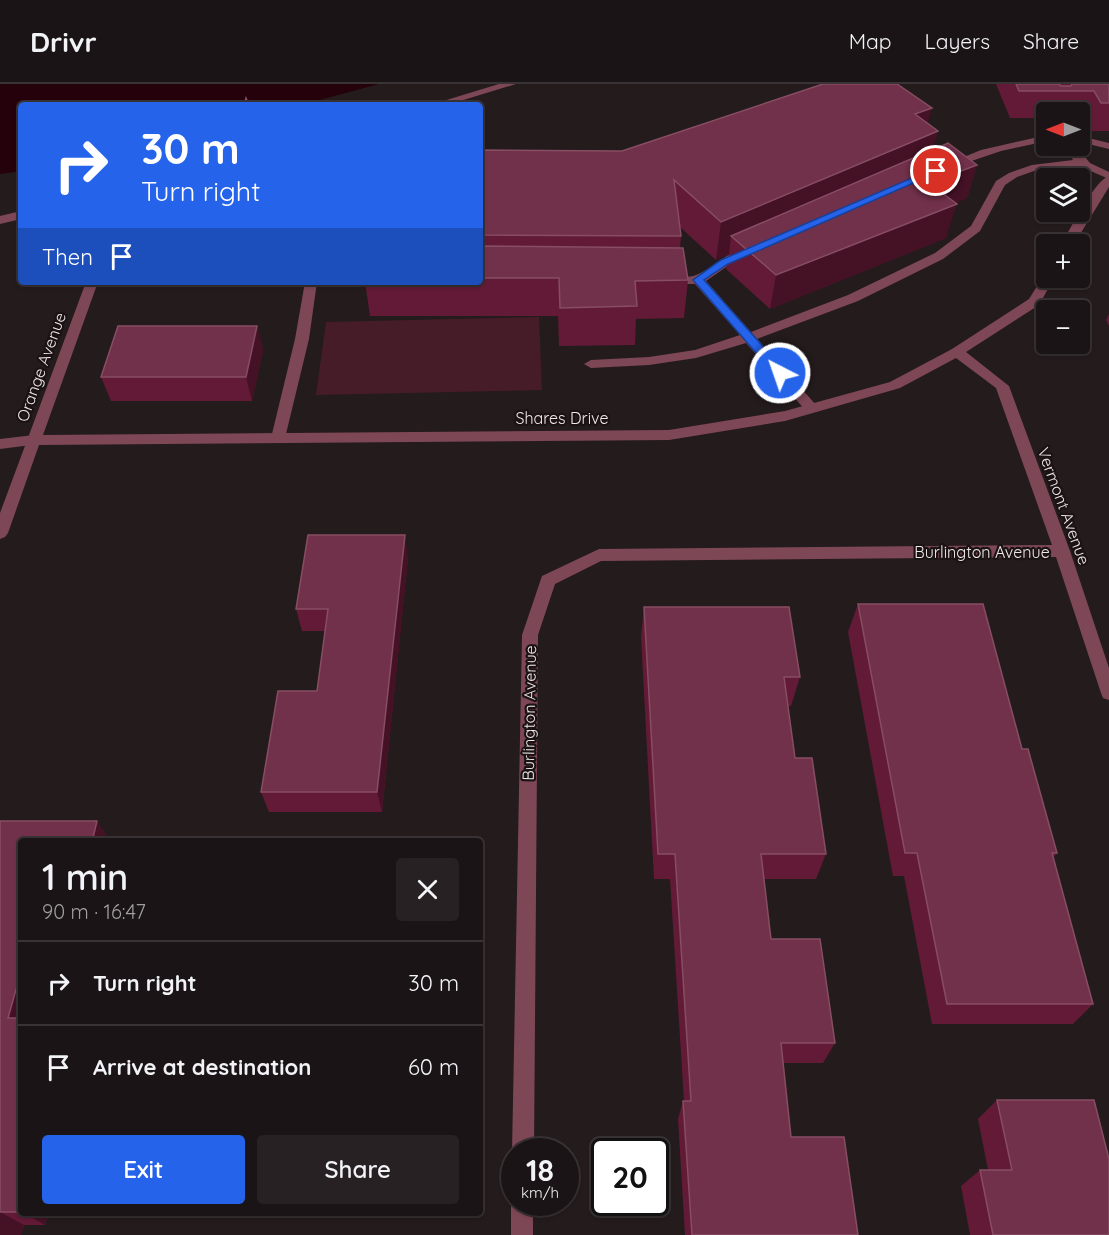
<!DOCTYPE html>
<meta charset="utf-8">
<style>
body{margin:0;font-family:Quicksand,sans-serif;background:#282123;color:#f1f3f6;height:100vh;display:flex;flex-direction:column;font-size:22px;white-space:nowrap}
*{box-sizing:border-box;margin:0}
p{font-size:20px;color:#a09ea1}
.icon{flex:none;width:33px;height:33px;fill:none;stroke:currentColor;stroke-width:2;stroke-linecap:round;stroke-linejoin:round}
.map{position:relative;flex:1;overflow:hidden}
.drawer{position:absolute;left:18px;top:754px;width:465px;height:378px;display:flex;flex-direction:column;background:#1b1416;border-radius:6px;box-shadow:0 2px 4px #0004,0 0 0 2px #393335}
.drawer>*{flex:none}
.top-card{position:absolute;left:18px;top:18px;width:465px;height:183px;border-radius:6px;box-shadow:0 2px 4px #0004,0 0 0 2px #393335;background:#2563eb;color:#fff;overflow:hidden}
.needle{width:39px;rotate:270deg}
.buttons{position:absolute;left:1036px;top:18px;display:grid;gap:12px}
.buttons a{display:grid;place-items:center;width:54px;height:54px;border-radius:6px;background:#1b1416;box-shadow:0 2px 4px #0004,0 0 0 2px #393335;font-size:30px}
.speed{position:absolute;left:501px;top:1054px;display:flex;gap:12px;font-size:30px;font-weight:700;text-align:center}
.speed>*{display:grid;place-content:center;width:78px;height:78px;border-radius:50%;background:#1b1416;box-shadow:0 2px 4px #0004,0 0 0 2px #393335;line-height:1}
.speed small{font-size:15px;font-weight:400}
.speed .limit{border:3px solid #111;border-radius:9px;background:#fff;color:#111}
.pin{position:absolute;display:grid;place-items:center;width:51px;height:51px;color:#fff;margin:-26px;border:3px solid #fff;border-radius:50%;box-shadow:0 2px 6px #0007}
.me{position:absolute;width:66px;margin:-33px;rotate:319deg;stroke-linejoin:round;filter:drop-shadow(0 0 4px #0008)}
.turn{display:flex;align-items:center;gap:21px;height:126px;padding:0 24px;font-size:27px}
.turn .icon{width:78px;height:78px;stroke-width:2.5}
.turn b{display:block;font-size:42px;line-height:51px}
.then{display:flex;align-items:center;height:57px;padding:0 24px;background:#0003;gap:12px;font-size:22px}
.round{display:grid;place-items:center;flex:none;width:63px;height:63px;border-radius:6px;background:#282123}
.overview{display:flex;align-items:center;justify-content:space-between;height:102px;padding:0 24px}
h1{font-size:36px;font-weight:600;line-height:45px}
.button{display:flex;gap:12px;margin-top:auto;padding:12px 24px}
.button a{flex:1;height:69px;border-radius:6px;background:#2563eb;color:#fff;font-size:24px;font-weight:600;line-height:69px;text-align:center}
.button a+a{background:#282123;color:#f1f3f6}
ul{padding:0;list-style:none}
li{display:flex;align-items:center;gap:18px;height:84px;padding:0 24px;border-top:2px solid #393335}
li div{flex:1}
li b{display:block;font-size:22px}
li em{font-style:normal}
header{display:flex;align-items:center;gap:36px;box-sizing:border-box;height:84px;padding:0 30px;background:#1b1416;border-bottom:2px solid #393335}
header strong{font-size:28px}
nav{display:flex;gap:33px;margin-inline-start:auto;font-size:21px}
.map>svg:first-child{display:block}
</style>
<header>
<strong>Drivr</strong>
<nav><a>Map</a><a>Layers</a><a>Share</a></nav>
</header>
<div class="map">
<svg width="1109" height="1151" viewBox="0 0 1109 1151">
<rect width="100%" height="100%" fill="#241b1d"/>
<path fill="#471c29" d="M539 233 542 306 316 311 326 238Z"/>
<path fill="#25010c" d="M0 0H379L301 21H21V87L0 90Z"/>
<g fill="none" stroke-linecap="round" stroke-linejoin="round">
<g fill="#7e4756" fill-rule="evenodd">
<path d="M1047 51V57L1001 67 948 85 942 82 981 66Z"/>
<path d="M1080 52 1109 59V65L1080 58Z"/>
<path d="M1065 62H1076L1090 79 1109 88V95L1079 82 1034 87 1017 93 1005 101 980 147 943 175 858 217 757 255 817 322 819 325 817 328H807L746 259 696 274 649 281 591 284 584 280 591 276 649 273 695 266 740 251 695 200H667L661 196 663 193C673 191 686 195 696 191 714 185 732 161 752 165L754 168 752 171 729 181 706 197 751 248 848 211 935 169 971 142 996 97 1009 89 1032 81 1073 76Z"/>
<path d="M305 198H317L309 255 285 354 278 359 271 354 295 255Z"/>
<path d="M34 351 41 356 39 360 0 365V355Z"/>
</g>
<g fill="#7e4756" fill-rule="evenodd">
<path d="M1109 92V103L1074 160H1062C1069 146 1095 96 1109 92Z"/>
<path d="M1047 190V194H1054L1039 221 966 268 1009 302 1070 467 1109 584V616L1103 614 1101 609 1056 473 601 477 555 500 538 551 534 1068H514V1073L512 1068 522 551 542 492 599 465 1052 461 996 304 956 274 900 304 785 337 669 356 39 361 8 449 5 453 0 455V429L86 198H98L43 351 669 346 785 327 890 298 952 265 1029 215 1044 191Z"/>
<path d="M514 1111V1119H533V1151H511V1119Z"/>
</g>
<g fill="#7e4756" fill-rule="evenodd">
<path d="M499 0H516L447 21H430Z"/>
<path d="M21 127V135L0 140V132Z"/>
</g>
</g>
<g fill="#631a37">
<path d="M996 0H1109V47H1090L1084 34H1080V28H1047V34H1010Z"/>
<path d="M928 39 933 66 977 81 967 114 955 119 946 154 770 225 726 185 729 170 716 176 680 143 681 152 680 164 688 196 684 234 636 235 635 261 559 262 558 232H370L365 198H480V66L622 67Z"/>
<path d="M1109 230V242L1106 236Z"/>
<path d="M257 242 263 266 252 317H111L101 293Z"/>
<path d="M408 474 382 728H269L261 708 317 607 325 547H302L296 525Z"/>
<path d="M858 520 1022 665 1057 769 1053 774 1093 920 1073 940H932L904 792H893L848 548Z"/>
<path d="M644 523 800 593 791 622H788L795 674 826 770 816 795H764L771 855 835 959 823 979H783L791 1053 858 1151H685L678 1035 683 1017H684L670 795H654L641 553Z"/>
<path d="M0 737H97L110 758H21V1130H48L45 1141H24L21 1151H0Z"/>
<path d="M997 1016 1109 1151H970L961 1102 980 1086H988L978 1035Z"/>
</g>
<g fill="#441125">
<path d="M932 24 924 53 938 47 928 85 731 152 729 170 716 176 721 138 915 30Z"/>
<path d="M977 81 967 114 919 133 929 99Z"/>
<path d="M957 120 946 154 770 225 776 191Z"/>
<path d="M257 242 263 266 252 317 246 293Z"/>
<path d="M405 451 408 474 382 728 377 708Z"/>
<path d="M97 737 110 758H92Z"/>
<path d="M21 888V946L8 934Z"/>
<path d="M0 1128 24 1141 21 1151H0Z"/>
<path d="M25 1130H48L45 1141Z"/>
</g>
<g fill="#72314a" stroke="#864d63" stroke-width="1.5">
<path d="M823 0H897L932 24 915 30 938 47 721 138 674 96 681 152 480 151V66L622 67Z"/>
<path d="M1016 0H1059L1061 2H1071L1072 0H1109V19H1101L1094 7H1019Z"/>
<path d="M246 14 249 21H244Z"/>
<path d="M948 59 977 81 929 99 957 120 776 191 731 152Z"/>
<path d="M480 162 683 164 688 196 635 197 637 222 560 224 559 194H480Z"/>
<path d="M118 242H257L246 293H101Z"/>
<path d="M308 451H405L377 708H261L278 607H317L328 525H296Z"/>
<path d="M858 520H983L1022 665H1028L1057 769H1052L1093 920H947L917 769H905Z"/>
<path d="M644 523H789L800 593H784L795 674H812L826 770H761L771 855H820L835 959H781L791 1053H844L858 1151H692L683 1017H691L675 770H658Z"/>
<path d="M0 737H97L92 758H21V888L8 934H21V1128H0Z"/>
<path d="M997 1016H1094L1109 1075V1151H993L980 1086H1012Z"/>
</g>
<path fill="#2563eb" stroke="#184099" stroke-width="1.5" d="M933 85 941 87 728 180 704 196 784 286V292H776L693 196 721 176Z"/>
<g text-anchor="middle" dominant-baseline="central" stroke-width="4.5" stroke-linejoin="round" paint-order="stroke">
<g font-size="16" fill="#eee8e9" stroke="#1b1214">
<text transform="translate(41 283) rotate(-70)">Orange Avenue</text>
<text x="562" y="334">Shares Drive</text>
<text transform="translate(1064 422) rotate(70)">Vermont Avenue</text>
<text x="982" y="468">Burlington Avenue</text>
<text transform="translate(529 629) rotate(-89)">Burlington Avenue</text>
</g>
</g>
</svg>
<div class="buttons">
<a><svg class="needle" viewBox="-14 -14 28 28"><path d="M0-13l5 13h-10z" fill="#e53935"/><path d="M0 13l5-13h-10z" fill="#a09ea1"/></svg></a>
<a><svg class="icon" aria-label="layers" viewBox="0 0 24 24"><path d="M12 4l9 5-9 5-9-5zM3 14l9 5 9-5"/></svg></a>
<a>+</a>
<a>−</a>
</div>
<div class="speed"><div>18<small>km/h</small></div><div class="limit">20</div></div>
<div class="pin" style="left:936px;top:87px;background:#d93025"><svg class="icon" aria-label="arrive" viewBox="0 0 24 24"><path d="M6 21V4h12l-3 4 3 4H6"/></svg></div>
<svg class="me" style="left:780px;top:289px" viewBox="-20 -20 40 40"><circle r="17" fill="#2563eb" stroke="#fff" stroke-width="3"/><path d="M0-11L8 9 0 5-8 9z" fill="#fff"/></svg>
<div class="top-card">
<div class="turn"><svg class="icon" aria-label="right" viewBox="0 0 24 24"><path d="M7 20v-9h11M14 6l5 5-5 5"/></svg><div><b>30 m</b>Turn right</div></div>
<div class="then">Then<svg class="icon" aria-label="arrive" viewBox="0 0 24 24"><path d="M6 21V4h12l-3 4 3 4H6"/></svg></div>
</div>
<section class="drawer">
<div class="overview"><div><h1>1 min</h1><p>90 m · 16:47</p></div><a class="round"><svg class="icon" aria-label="close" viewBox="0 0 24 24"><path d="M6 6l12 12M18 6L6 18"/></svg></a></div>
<ul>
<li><svg class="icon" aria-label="right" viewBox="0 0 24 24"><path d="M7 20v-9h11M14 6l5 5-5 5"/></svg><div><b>Turn right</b></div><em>30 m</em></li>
<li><svg class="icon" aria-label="arrive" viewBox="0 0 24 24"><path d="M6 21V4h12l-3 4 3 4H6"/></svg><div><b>Arrive at destination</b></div><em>60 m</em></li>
</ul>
<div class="button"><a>Exit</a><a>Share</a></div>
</section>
</div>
